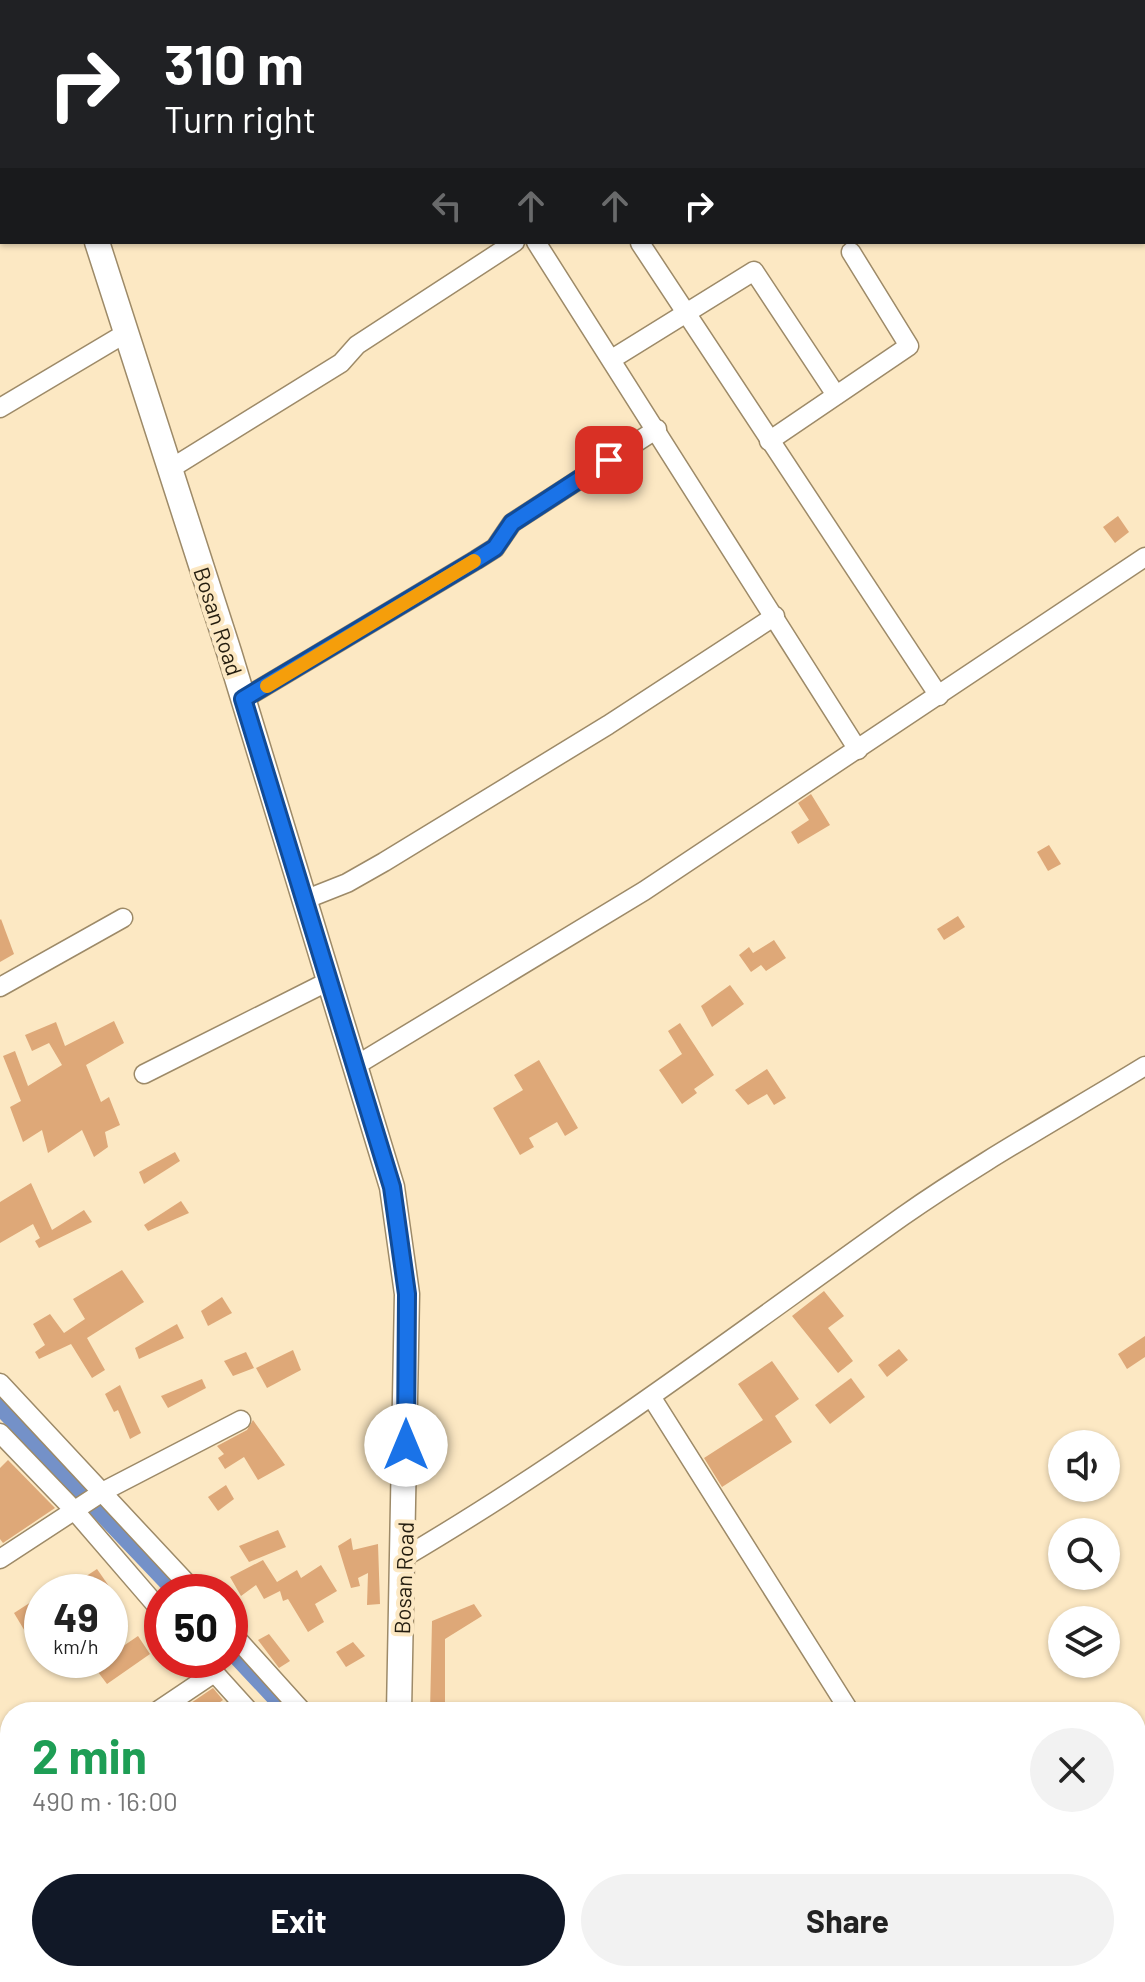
<!DOCTYPE html>
<meta charset="utf-8">
<style>
body{margin:0;font-family:Barlow,sans-serif;background:#f2f2f2;color:#222;height:100vh;display:flex;flex-direction:column;font-size:30px;white-space:nowrap}
*{box-sizing:border-box;margin:0}
p{font-size:26px;color:#767676}
.icon{flex:none;width:44px;height:44px;fill:none;stroke:currentColor;stroke-width:2;stroke-linecap:round;stroke-linejoin:round}
.map{position:relative;flex:1;overflow:hidden}
.sheet{position:absolute;left:0px;top:1702px;width:1146px;height:280px;display:flex;flex-direction:column;background:#fff;border-radius:32px 32px 0 0;box-shadow:0 2px 6px #0004}
.sheet>*{flex:none}
.hud{position:absolute;left:0px;top:0px;width:1146px;height:244px;box-shadow:0 2px 6px #0004;background:#202124;color:#fff;overflow:hidden}
.buttons{position:absolute;left:1048px;top:1430px;display:grid;gap:16px}
.buttons a{display:grid;place-items:center;width:72px;height:72px;border-radius:50%;background:#fff;box-shadow:0 2px 6px #0004;font-size:40px}
.speed{position:absolute;left:24px;top:1574px;display:flex;gap:16px;font-size:40px;font-weight:700;text-align:center}
.speed>*{display:grid;place-content:center;width:104px;height:104px;border-radius:50%;background:#fff;box-shadow:0 2px 6px #0004;line-height:1}
.speed small{font-size:20px;font-weight:400}
.speed .limit{border:12px solid #d22;background:#fff;color:#111}
.pin{position:absolute;display:grid;place-items:center;width:68px;height:68px;color:#fff;margin:-34px;border-radius:16px;box-shadow:0 4px 12px #0006}
.me{position:absolute;width:88px;margin:-44px;rotate:0deg;stroke-linejoin:round;filter:drop-shadow(0 0 6px #0008)}
.turn{display:flex;align-items:center;gap:28px;height:168px;padding:0 32px;font-size:36px}
.turn .icon{width:104px;height:104px;stroke-width:2.5}
.turn b{display:block;font-size:56px;line-height:68px}
.lanes{display:flex;align-items:center;height:76px;padding:0 32px;background:#0003;justify-content:center;gap:40px;direction:ltr}
.lanes .off{opacity:.35}
.round{display:grid;place-items:center;flex:none;width:84px;height:84px;border-radius:42px;background:#f2f2f2}
.headline{display:flex;align-items:center;justify-content:space-between;height:136px;padding:0 32px}
h1{font-size:48px;font-weight:700;line-height:60px;color:#1e9e55}
.button{display:flex;gap:16px;margin-top:auto;padding:16px 32px}
.button a{flex:1;height:92px;border-radius:48px;background:#111827;color:#fff;font-size:32px;font-weight:700;line-height:92px;text-align:center}
.button a+a{background:#f2f2f2;color:#222}
.map>svg:first-child{display:block}
</style>
<div class="map">
<svg width="1145" height="1982" viewBox="0 0 1145 1982">
<rect width="100%" height="100%" fill="#fce8c3"/>
<g fill="none" stroke-linecap="round" stroke-linejoin="round">
<g stroke="#7491c8" stroke-width="18">
<path d="M0 1406 177 1592"/>
<path d="M230 1649 289 1712"/>
<path d="M520 1972 529 1982"/>
</g>
</g>
<g fill="#dea878">
<path d="M1118 516 1129 532 1115 543 1103 527Z"/>
<path d="M811 794 830 825 798 844 791 832 809 820 798 803Z"/>
<path d="M1049 845 1061 864 1048 871 1037 852Z"/>
<path d="M958 916 965 927 944 940 937 929Z"/>
<path d="M1 919 14 954 0 962V920Z"/>
<path d="M774 940 786 958 766 971 761 965 751 972 739 955 749 947 753 953Z"/>
<path d="M730 985 744 1004 712 1027 701 1006Z"/>
<path d="M114 1021 124 1043 86 1065 101 1102 109 1097 120 1125 105 1132 108 1147 94 1157 82 1130 48 1153 42 1130 23 1142 10 1107 21 1101 3 1056 15 1051 28 1086 62 1065 49 1043 32 1051 25 1035 56 1022 65 1046Z"/>
<path d="M680 1023 714 1075 694 1089 697 1093 682 1104 659 1070 682 1054 668 1031Z"/>
<path d="M539 1060 578 1128 565 1136 557 1122 529 1138 534 1147 520 1155 493 1108 523 1090 514 1075Z"/>
<path d="M767 1069 786 1098 774 1105 767 1094 748 1105 735 1090Z"/>
<path d="M175 1152 180 1161 144 1184 139 1172Z"/>
<path d="M31 1183 52 1230 84 1210 92 1222 39 1248 35 1241 40 1238 33 1224 0 1243V1202Z"/>
<path d="M181 1201 189 1213 148 1231 144 1225Z"/>
<path d="M122 1270 144 1302 87 1338 105 1370 92 1378 71 1344 39 1359 35 1352 45 1345 33 1324 50 1314 64 1333 85 1319 73 1299Z"/>
<path d="M824 1291 844 1316 828 1328 853 1361 838 1373 792 1316Z"/>
<path d="M222 1297 232 1313 208 1326 201 1311Z"/>
<path d="M177 1324 184 1338 139 1359 135 1348Z"/>
<path d="M1145 1336V1357L1127 1369 1118 1354Z"/>
<path d="M899 1349 908 1360 887 1377 878 1365Z"/>
<path d="M293 1350 301 1370 267 1388 256 1368Z"/>
<path d="M246 1352 254 1368 233 1376 224 1361Z"/>
<path d="M772 1361 799 1399 775 1416 792 1442 722 1487 704 1458 763 1420 738 1384Z"/>
<path d="M851 1378 865 1397 830 1424 815 1405Z"/>
<path d="M202 1379 206 1388 168 1408 161 1396Z"/>
<path d="M120 1385 141 1433 130 1439 118 1410 114 1412 105 1394Z"/>
<path d="M253 1420 285 1465 258 1480 244 1457 225 1469 218 1458 224 1454 217 1446 247 1430Z"/>
<path d="M8 1460 55 1508 3 1543 0 1539V1468Z"/>
<path d="M226 1485 234 1499 218 1511 208 1497Z"/>
<path d="M278 1530 286 1547 249 1562 239 1546Z"/>
<path d="M351 1538 353 1550 378 1544 380 1604 367 1605 368 1573 358 1578 360 1586 351 1588 338 1546Z"/>
<path d="M263 1560 277 1582 297 1570 301 1578 321 1565 337 1591 315 1604 324 1622 308 1632 288 1599 283 1601 280 1591 264 1599 256 1585 241 1596 230 1577Z"/>
<path d="M97 1569 113 1592H62Z"/>
<path d="M42 1595V1623L26 1633 14 1613Z"/>
<path d="M474 1604 482 1616 445 1639V1712H430L432 1621Z"/>
<path d="M269 1634 290 1661 279 1668 258 1640Z"/>
<path d="M138 1636 150 1654 107 1684 98 1672 106 1666 102 1660H110V1655Z"/>
<path d="M353 1642 365 1656 346 1667 336 1652Z"/>
<path d="M213 1688 223 1700 206 1712H197L191 1703Z"/>
</g>
<g fill="none" stroke-linecap="round" stroke-linejoin="round">
<g stroke="#9d8a68" stroke-width="21">
<g id="street">
<path d="M1124 0 1126 2"/>
<path d="M1144 10H1145"/>
<path d="M536 242 858 750"/>
<path d="M640 243 939 696"/>
<path d="M612 359 754 271 836 395"/>
<path d="M0 408 126 333"/>
<path d="M769 441 909 346 851 252"/>
<path d="M170 469 341 363 357 345 515 242"/>
<path d="M243 699 476 560 495 548 512 523 657 429"/>
<path d="M304 900 347 883 384 862 608 725 775 616"/>
<path d="M0 987 123 918"/>
<path d="M355 1066 644 891 1145 557"/>
<path d="M144 1074 329 981"/>
<path d="M0 1383 195 1592"/>
<path d="M652 1398 850 1712"/>
<path d="M0 1433 74 1510 162 1612"/>
<path d="M403 1558C578 1455 738 1333 903 1216 980 1162 1065 1115 1145 1066"/>
<path d="M0 1559 104 1491 241 1420"/>
<path d="M230 1631 303 1712"/>
<path d="M203 1660 250 1712"/>
<path d="M156 1712 214 1673"/>
<path d="M0 1818 10 1811"/>
<path d="M1025 1972 1032 1982"/>
</g>
</g>
<g stroke="#9d8a68" stroke-width="27">
<g id="secondary">
<path d="M19 0 20 2"/>
<path d="M97 242 229 652 392 1187 407 1294 399 1712"/>
<path d="M389 1982 390 1972"/>
</g>
</g>
<use href="#street" stroke="#fff" stroke-width="18"/>
<use href="#secondary" stroke="#fff" stroke-width="24"/>
</g>
<g fill="none" stroke-linecap="round" stroke-linejoin="round">
<g stroke="#114b97" stroke-width="20">
<path id="route" d="M406 1445 407 1294 392 1187 243 699 476 560 495 548 512 523 609 460"/>
</g>
<use href="#route" stroke="#1a73e8" stroke-width="14"/>
<path stroke="#f59e0b" stroke-width="14" d="M267 686 474 561"/>
</g>
<g text-anchor="middle" dominant-baseline="central" stroke-width="8" stroke-linejoin="round" paint-order="stroke">
<g font-size="22" fill="#241d0f" stroke="#fce8c3">
<text transform="translate(219 621) rotate(72)">Bosan Road</text>
<text transform="translate(403 1578) rotate(-88)">Bosan Road</text>
</g>
</g>
</svg>
<div class="buttons">
<a><svg class="icon" aria-label="sound" viewBox="0 0 24 24"><path d="M4 9h4l5-4v14l-5-4H4zM17 9q2 3 0 6"/></svg></a>
<a><svg class="icon" aria-label="search" viewBox="0 0 24 24"><circle cx="10" cy="10" r="6"/><path d="M15 15l6 6"/></svg></a>
<a><svg class="icon" aria-label="layers" viewBox="0 0 24 24"><path d="M12 4l9 5-9 5-9-5zM3 14l9 5 9-5"/></svg></a>
</div>
<div class="speed"><div>49<small>km/h</small></div><div class="limit">50</div></div>
<div class="pin" style="left:609px;top:460px;background:#d93025"><svg class="icon" aria-label="arrive" viewBox="0 0 24 24"><path d="M6 21V4h12l-3 4 3 4H6"/></svg></div>
<svg class="me" style="left:406px;top:1445px" viewBox="-20 -20 40 40"><circle r="19" fill="#fff"/><path d="M0-13L10 11 0 6-10 11z" fill="#1a73e8"/></svg>
<div class="hud">
<div class="turn"><svg class="icon" aria-label="right" viewBox="0 0 24 24"><path d="M7 20v-9h11M14 6l5 5-5 5"/></svg><div><b>310 m</b>Turn right</div></div>
<div class="lanes"><svg class="icon off" aria-label="left" viewBox="0 0 24 24"><path d="M17 20v-9H6M10 6l-5 5 5 5"/></svg><svg class="icon off" aria-label="ahead" viewBox="0 0 24 24"><path d="M12 20V5M6 11l6-6 6 6"/></svg><svg class="icon off" aria-label="ahead" viewBox="0 0 24 24"><path d="M12 20V5M6 11l6-6 6 6"/></svg><svg class="icon" aria-label="right" viewBox="0 0 24 24"><path d="M7 20v-9h11M14 6l5 5-5 5"/></svg></div>
</div>
<section class="sheet">
<div class="headline"><div><h1>2 min</h1><p>490 m · 16:00</p></div><a class="round"><svg class="icon" aria-label="close" viewBox="0 0 24 24"><path d="M6 6l12 12M18 6L6 18"/></svg></a></div>
<div class="button"><a>Exit</a><a>Share</a></div>
</section>
</div>
